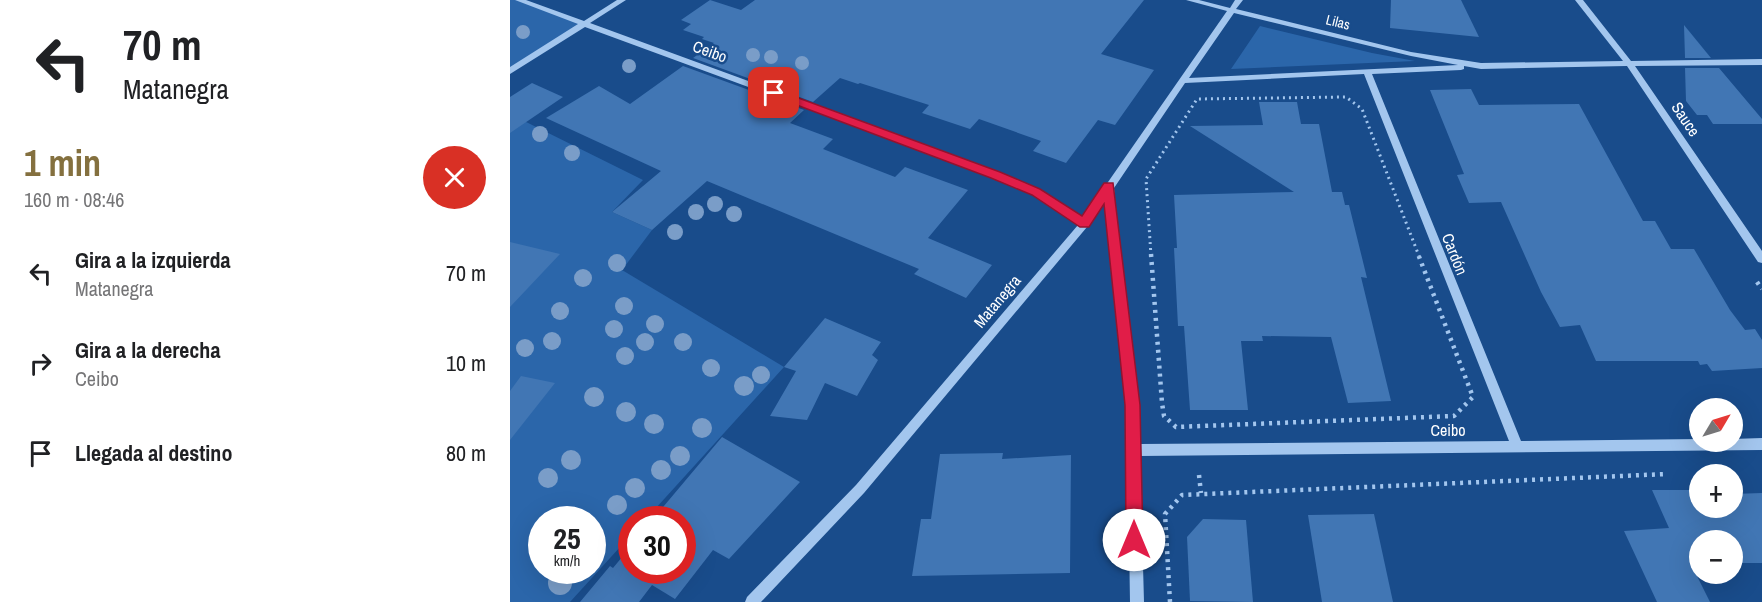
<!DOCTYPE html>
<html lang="es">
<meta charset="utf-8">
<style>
body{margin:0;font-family:"Archivo Narrow",sans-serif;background:#f2f2f2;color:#202124;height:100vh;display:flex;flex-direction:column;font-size:22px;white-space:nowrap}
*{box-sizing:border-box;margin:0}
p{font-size:20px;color:#757577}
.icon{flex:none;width:33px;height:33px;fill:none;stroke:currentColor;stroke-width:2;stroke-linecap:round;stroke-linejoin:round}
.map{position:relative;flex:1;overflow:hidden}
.details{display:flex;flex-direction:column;background:#fff;width:510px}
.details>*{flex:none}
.hud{background:#fff;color:#202124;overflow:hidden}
.needle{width:39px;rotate:52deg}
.fabs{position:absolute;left:1179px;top:398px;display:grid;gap:12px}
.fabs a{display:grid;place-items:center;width:54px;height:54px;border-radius:50%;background:#fff;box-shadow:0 6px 24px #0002;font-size:30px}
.speed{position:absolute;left:18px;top:506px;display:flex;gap:12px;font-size:30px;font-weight:700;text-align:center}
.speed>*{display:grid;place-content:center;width:78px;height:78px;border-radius:50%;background:#fff;box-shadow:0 6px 24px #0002;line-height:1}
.speed small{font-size:15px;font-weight:400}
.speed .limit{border:9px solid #d22;background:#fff;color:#111}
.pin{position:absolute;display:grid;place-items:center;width:51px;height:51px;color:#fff;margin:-26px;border-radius:12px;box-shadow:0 3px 9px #0006}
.me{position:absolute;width:66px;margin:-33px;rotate:0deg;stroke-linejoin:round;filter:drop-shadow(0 0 4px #0008)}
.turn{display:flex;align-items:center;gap:21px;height:126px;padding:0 24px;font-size:27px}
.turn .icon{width:78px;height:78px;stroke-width:2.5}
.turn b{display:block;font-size:42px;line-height:51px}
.round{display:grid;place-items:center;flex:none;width:63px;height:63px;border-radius:32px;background:#f2f2f2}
.overview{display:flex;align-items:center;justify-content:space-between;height:102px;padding:0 24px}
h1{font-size:36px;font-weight:700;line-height:45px;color:#84703f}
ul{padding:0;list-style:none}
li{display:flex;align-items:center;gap:18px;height:90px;padding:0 24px}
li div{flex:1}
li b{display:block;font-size:22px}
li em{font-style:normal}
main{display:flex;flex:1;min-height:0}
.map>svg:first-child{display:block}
</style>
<main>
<section class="details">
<div class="hud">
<div class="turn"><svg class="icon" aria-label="left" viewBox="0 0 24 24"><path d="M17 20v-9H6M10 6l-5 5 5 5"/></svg><div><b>70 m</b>Matanegra</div></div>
</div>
<div class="overview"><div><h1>1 min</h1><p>160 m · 08:46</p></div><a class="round" style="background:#d93025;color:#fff"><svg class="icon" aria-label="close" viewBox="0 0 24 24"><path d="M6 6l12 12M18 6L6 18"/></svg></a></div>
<ul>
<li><svg class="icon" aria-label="left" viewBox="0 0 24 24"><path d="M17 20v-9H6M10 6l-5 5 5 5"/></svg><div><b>Gira a la izquierda</b><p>Matanegra</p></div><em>70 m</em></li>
<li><svg class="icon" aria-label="right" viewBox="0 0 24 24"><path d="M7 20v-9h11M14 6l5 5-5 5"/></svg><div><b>Gira a la derecha</b><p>Ceibo</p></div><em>10 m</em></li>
<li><svg class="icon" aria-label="arrive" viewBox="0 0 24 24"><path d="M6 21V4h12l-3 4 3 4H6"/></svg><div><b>Llegada al destino</b></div><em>80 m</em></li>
</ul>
</section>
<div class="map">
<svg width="1252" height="602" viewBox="0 0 1252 602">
<rect width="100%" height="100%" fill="#194c8b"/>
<g fill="#2b66aa" fill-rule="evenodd">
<path d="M0 0H9L76 23 0 71Z"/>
<path d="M750 26 862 53 905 61 721 69Z"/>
<path d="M0 114 133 180 102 212 142 230 112 270 274 367 136 519H122L121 535 60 602H0ZM32 519H82V570H32Z"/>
</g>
<g fill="#4176b4">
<path d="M200 0 231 10 245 0H634L591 54 644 70 605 125 588 120 556 163 523 151 531 141 469 119 460 129 412 113 419 105 350 83 348 84 330 78 303 102 183 58 204 43 192 39 194 37 173 30 181 24 171 20Z"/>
<path d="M881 0H951L969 37 880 28Z"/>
<path d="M1174 25 1201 58H1175Z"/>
<path d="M173 66 294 110 280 123 323 139 313 149 385 177 395 167 458 190 418 238 482 265 456 298 404 274 409 269 197 181 142 230 102 212 151 171 36 118 89 86 120 104Z"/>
<path d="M1175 68H1209L1252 119V124H1203L1197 115H1187L1176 101Z"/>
<path d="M22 83 53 97 0 133V97Z"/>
<path d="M961 89 969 105 1069 104 1133 221H1145L1161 249H1184L1220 310 1235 330 1245 329 1252 340V368L1202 371 1197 364 1190 365 1188 361H1086L1070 325 1050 327 1031 292 991 202 959 203 947 175 954 174 920 90Z"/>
<path d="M749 102H787L791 124H809L822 192H832L835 205H839L857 278 851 277 881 401 838 403 821 337 752 336 753 341H731L738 410H680L674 326H668L664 248H667L664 195 784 192 680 126 753 125Z"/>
<path d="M0 242 50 254 0 307Z"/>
<path d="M315 318 371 342 362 355 368 360 347 396 315 383 297 420 260 416 286 371 274 367Z"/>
<path d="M11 376 45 383 0 440V391Z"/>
<path d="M212 437 290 482 219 559 203 550 165 599 142 585 129 602H70L100 566 103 568 122 545V570H172V519H143Z"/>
<path d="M493 453 492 459 561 455 560 573 402 576 411 519H421L430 454Z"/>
<path d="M1142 490H1190V507H1222V494L1252 493V563H1222V540H1190V564H1181L1200 602H1147L1114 531 1159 528Z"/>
<path d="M864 514 883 602H812L798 515Z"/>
<path d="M693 519 736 520 743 602 680 601 677 537Z"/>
</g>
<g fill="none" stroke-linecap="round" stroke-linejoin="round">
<path stroke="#a3c6ee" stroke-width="3" stroke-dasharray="2 4" stroke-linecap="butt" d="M641 256 636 179 687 99 836 97 852 109 909 256"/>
<g stroke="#a3c6ee" stroke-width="4.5" stroke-dasharray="3 5" stroke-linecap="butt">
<path d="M641 254 652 403 654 416 666 427 944 416 963 397 908 254"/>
<path d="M1247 282 1252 289"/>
<path d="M689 475 691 493"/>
<path d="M660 602 655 514 672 495 1157 474"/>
</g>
<path fill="#a3c6ee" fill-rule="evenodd" d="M5 0H16L74 21 107 0H116L80 23 489 173 529 190 573 218 717 11 676 0H689L720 8 725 0H733L726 9 901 52 971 63 1113 61 1065 0H1073L1121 61 1252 59V65L1125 66 1252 251V263L1248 262 1117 66 971 69 954 66V69L951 70 862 74 1011 441 1190 439V441H1222V439L1252 438V450L630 456 634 602H620L617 405 599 249 595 200 577 227 354 493 251 602H235L237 597 346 485 568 225 523 194 483 177 75 27 0 74V67L68 24ZM724 13 901 56 948 65 679 78ZM854 74 999 441 630 444 629 405 609 249 604 188 675 83Z"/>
</g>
<g fill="#7a9dc8">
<circle cx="13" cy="32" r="7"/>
<circle cx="243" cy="55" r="7"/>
<circle cx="261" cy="57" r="7"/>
<circle cx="292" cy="63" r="7"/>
<circle cx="119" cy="66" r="7"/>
<circle cx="30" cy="134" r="8"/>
<circle cx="62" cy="153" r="8"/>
<circle cx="205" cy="204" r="8"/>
<circle cx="186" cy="212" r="8"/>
<circle cx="224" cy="214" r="8"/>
<circle cx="165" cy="232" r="8"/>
<circle cx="107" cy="263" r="9"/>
<circle cx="73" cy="278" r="9"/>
<circle cx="114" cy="306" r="9"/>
<circle cx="50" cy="311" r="9"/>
<circle cx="145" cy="324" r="9"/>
<circle cx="104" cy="329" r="9"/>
<circle cx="42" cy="341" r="9"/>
<circle cx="135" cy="342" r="9"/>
<circle cx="173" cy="342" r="9"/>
<circle cx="15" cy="348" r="9"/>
<circle cx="115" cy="356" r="9"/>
<circle cx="201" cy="368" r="9"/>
<circle cx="251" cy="375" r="9"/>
<circle cx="234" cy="386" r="10"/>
<circle cx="84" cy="397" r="10"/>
<circle cx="116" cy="412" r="10"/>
<circle cx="144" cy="424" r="10"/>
<circle cx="192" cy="428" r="10"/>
<circle cx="170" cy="456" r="10"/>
<circle cx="61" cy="460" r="10"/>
<circle cx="151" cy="470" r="10"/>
<circle cx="38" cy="478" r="10"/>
<circle cx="125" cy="488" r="10"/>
<circle cx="107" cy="505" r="10"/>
<circle cx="50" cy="583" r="12"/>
</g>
<path fill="#e11d48" stroke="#92132f" stroke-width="1.5" d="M264 89 490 172 530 189 572 216 594 183H603L630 405 633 540 630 546 624 549 618 546 616 540 615 405 594 204 579 227H570L522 195 481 178 260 95 258 93Z"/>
<g text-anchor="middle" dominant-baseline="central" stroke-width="5" stroke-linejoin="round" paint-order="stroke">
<g font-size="14" fill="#fff" stroke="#194c8b">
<text transform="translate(828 22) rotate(14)">Lilas</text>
</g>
<g font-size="16" fill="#fff" stroke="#194c8b">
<text transform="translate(200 51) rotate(20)">Ceibo</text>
<text transform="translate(1176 119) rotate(56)">Sauce</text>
<text transform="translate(945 254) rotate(68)">Cardón</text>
<text transform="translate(487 301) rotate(-50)">Matanegra</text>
<text x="938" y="430">Ceibo</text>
</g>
</g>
</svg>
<div class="fabs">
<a><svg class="needle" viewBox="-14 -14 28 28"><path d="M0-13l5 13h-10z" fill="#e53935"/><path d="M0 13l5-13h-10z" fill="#757577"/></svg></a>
<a>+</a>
<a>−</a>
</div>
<div class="speed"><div>25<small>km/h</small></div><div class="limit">30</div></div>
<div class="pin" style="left:264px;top:93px;background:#d93025"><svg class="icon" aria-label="arrive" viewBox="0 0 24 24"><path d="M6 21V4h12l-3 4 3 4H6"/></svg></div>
<svg class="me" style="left:624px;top:540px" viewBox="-20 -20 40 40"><circle r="19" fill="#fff"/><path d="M0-13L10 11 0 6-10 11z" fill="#e11d48"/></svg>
</div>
</main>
